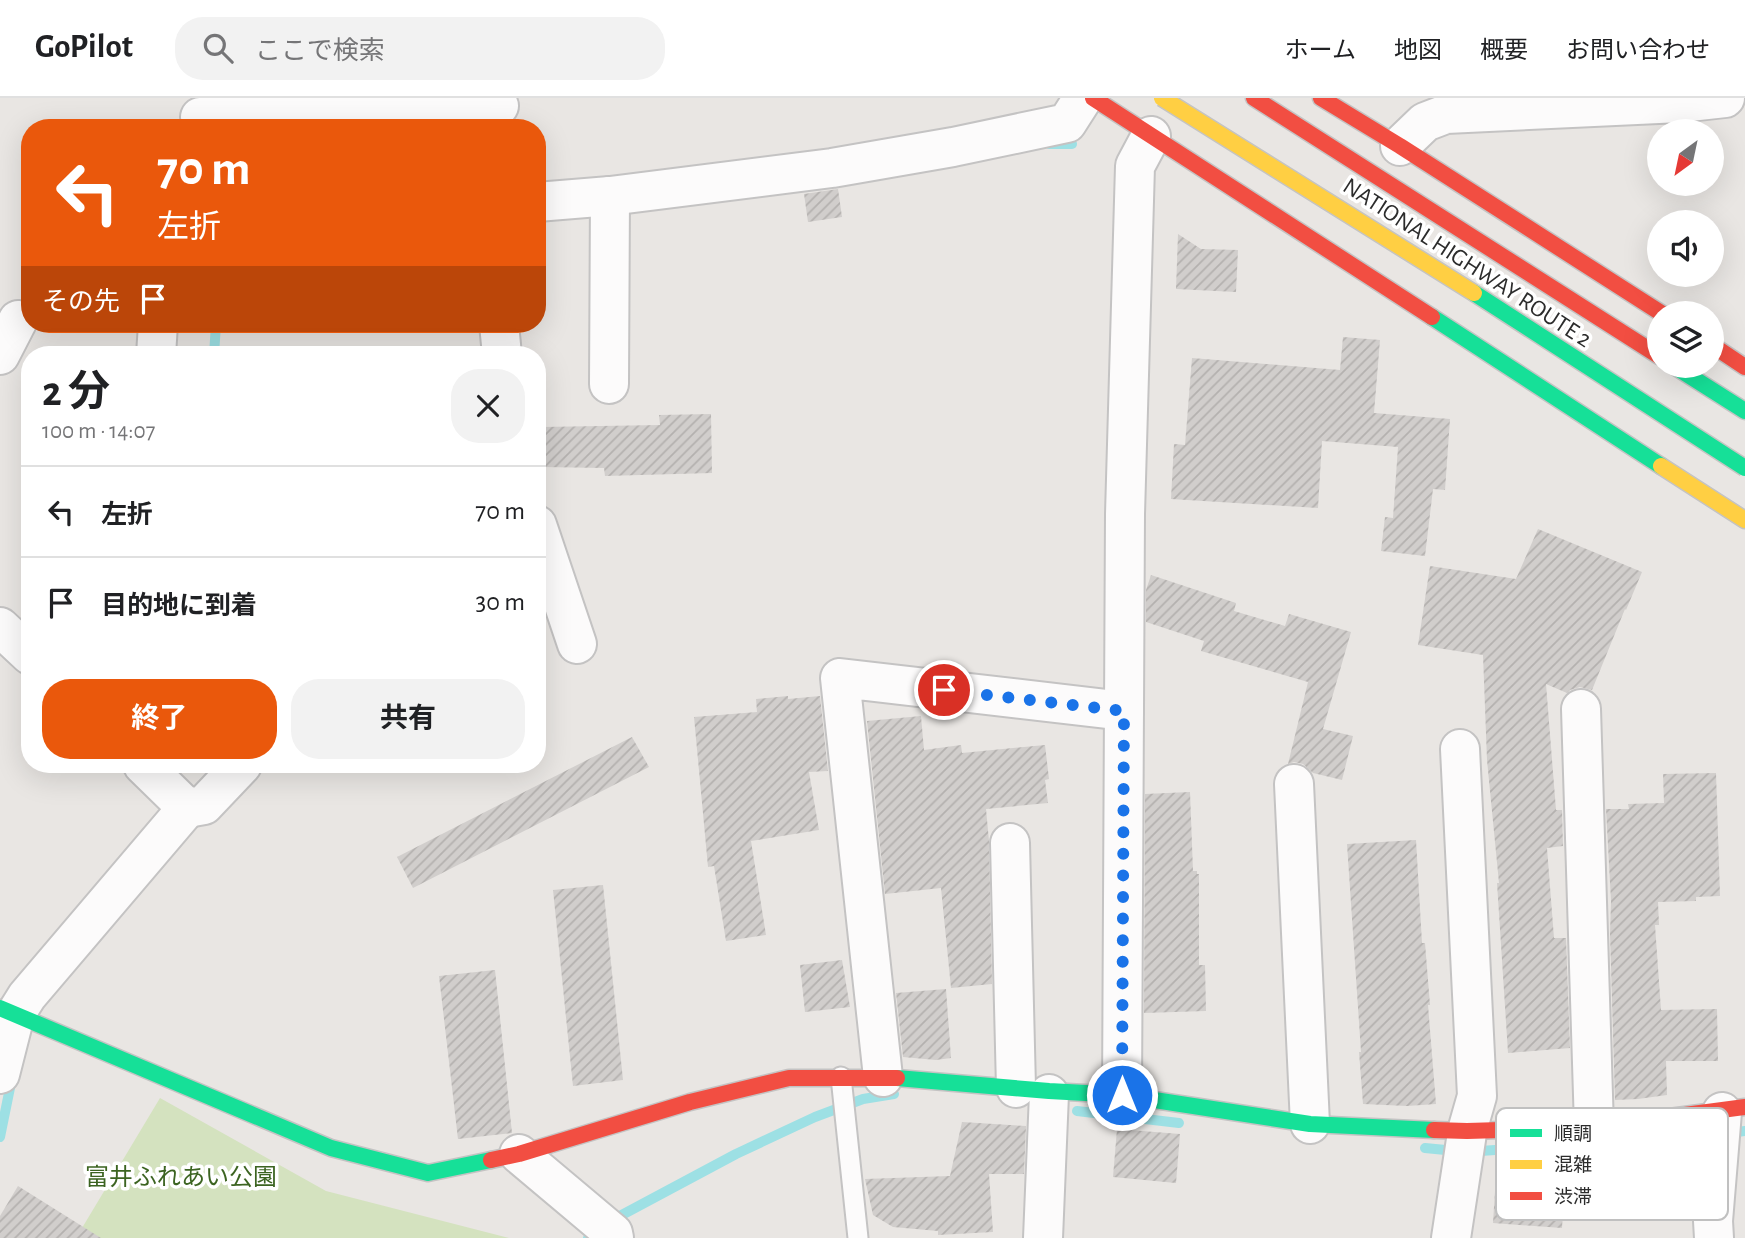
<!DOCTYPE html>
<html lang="ja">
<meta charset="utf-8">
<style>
body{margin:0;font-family:"Alegreya Sans","Noto Sans JP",sans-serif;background:#f2f2f2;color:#202124;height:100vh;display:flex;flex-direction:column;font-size:26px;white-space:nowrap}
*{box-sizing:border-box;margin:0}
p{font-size:23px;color:#757577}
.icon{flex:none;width:38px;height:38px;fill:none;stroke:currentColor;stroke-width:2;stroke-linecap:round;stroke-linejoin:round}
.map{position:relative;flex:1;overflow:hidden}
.panel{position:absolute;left:21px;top:248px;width:525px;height:427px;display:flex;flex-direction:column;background:#fff;border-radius:28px;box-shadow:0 7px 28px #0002}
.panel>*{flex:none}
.hud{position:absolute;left:21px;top:21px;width:525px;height:214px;border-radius:28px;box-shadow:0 7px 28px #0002;background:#ea580c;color:#fff;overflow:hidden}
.needle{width:46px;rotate:213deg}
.fabs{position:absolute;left:1647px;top:21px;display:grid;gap:14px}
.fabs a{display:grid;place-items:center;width:77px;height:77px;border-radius:50%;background:#fff;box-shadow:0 7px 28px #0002;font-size:35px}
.pin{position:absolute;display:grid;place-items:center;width:60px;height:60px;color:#fff;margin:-30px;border:4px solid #fff;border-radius:50%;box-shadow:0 2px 7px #0007}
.me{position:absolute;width:77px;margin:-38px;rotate:0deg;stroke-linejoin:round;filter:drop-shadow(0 0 5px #0008)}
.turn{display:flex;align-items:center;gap:24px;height:147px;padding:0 21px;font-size:32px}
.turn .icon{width:91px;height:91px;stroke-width:2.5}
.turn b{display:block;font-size:49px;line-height:60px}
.then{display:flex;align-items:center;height:66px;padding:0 21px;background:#0003;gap:14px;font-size:26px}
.round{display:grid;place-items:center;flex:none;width:74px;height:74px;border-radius:28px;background:#f2f2f2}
.overview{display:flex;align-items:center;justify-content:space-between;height:119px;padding:0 21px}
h1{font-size:42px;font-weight:700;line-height:52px}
.action{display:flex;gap:14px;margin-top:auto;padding:14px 21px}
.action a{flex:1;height:80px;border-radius:28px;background:#ea580c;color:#fff;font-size:28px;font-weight:700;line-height:80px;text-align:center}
.action a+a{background:#f2f2f2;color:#202124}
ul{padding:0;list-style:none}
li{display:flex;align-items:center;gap:21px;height:91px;padding:0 21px;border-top:2px solid #e0e0e0}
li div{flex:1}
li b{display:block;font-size:26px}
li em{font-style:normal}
header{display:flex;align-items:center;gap:42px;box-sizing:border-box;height:98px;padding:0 35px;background:#fff;border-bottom:2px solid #e0e0e0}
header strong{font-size:33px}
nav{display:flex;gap:38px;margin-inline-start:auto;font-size:24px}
.search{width:490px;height:63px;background:#f2f2f2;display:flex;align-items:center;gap:18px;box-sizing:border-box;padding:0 24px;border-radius:28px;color:#757577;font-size:26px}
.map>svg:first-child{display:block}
</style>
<header>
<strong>GoPilot</strong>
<div class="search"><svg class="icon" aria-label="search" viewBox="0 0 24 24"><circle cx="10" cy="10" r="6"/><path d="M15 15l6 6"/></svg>ここで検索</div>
<nav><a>ホーム</a><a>地図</a><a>概要</a><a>お問い合わせ</a></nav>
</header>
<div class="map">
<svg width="1745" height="1140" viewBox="0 0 1745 1140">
<defs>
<pattern id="building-hatch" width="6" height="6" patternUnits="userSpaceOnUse" patternTransform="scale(1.75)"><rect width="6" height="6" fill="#d1cecc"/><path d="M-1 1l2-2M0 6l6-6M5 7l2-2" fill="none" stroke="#b4b1af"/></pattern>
</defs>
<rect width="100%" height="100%" fill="#e9e6e3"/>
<path fill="#d4e2bf" d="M160 1000 326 1093 509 1140H76Z"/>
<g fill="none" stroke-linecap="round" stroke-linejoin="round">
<g stroke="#9de0e4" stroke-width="10">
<path d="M1049 46H1072"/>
<path d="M214 257 216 226"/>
<path d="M1077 1013 1179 1025"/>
<path d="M0 1039 12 980"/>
<path d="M1621 1044 1699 1039 1745 1033"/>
<path d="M1425 1050 1466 1054 1524 1050"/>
<path d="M588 1140 618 1119 736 1056 815 1019 863 1001 894 996"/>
</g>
</g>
<g fill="url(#building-hatch)">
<path d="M838 91 842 119 808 124 804 96Z"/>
<path d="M1178 136 1201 151 1238 152 1236 194 1176 191Z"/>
<path d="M1343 239 1380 242 1374 315 1450 321 1445 392 1433 391 1425 458 1381 453 1385 419 1393 420 1398 349 1322 343 1318 410 1171 401 1174 346 1185 347 1192 260 1340 272Z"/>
<path d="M711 316 712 375 605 378 604 370 542 369V329L660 327 659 317Z"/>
<path d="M1538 431 1642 474 1626 512 1625 511 1592 592 1580 589 1570 592 1567 595 1546 586 1556 712H1562L1563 748 1547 750 1554 840H1566L1570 950 1508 955 1497 785H1499L1487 662 1483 557 1418 547 1430 468 1516 481Z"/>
<path d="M1151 477 1236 505 1234 513 1285 528 1289 516 1351 534 1323 631 1353 638 1342 682 1313 675 1303 666 1294 664 1288 666 1308 584 1201 553 1204 543 1146 524V492Z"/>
<path d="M788 598V601L820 598 828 673 809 674 819 732 751 743 766 837 726 843 714 768 708 769 694 619 757 614 756 601Z"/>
<path d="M921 618 924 652 961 647 962 655 1045 647 1049 681 1045 682 1048 705 986 711 989 743 992 886 951 890 941 790 885 796 867 623Z"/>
<path d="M632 639 649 669 413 790 397 759Z"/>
<path d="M1716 675 1720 798 1696 799V803L1658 804 1659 827H1655L1661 912 1717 911 1718 963H1666L1667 997 1638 1001 1615 1002 1610 836 1611 803 1606 711H1629L1628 706 1664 705 1663 676Z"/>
<path d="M1190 694 1193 773H1197V776H1199V867H1205L1206 913 1144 915 1145 696Z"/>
<path d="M1416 742 1422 845H1425L1430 907H1428L1436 1006 1407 1008 1363 1006 1359 954H1361L1347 746Z"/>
<path d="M603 787 623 982 573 988 553 792Z"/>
<path d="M842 862 850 909 805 914 800 867Z"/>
<path d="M495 872 512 1035 458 1041 439 878Z"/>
<path d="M946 891 951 960 936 962 903 959 896 895Z"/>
<path d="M962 1024 1026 1028 1024 1076H989L993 1134 938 1137V1133L893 1129 873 1117 865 1081 950 1078Z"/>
<path d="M1117 1031 1180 1036 1176 1085 1113 1079Z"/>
<path d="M1497 1060 1566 1066 1562 1130 1493 1125Z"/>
<path d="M18 1088 101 1140H0V1118Z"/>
</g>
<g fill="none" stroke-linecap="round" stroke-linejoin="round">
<g stroke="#c4c3c3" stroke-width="23">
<path id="lane" d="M841 979 858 1140"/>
</g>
<g stroke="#c4c3c3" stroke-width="42">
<g id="street">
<path d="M200 19 499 8"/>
<path d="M1400 48 1425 24 1446 16 1680 5 1725 0"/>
<path d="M537 104 610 98 832 70 953 49 1067 25 1083 0"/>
<path d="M499 226 502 257"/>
<path d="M0 257 18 222"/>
<path d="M156 257 158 226"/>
<path d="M609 286 610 98"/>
<path d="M537 427 577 546"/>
<path d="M0 529 30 557"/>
<path d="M1581 611 1594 1029"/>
<path d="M1460 651 1477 998 1467 1033"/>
<path d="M1294 686 1310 1026"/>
<path d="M187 710 204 707 242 667"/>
<path d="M1010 745 1016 990"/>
<path d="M0 976 15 917 27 898 187 710 143 667"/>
<path d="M883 979 840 580 1124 613"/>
<path d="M1122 997 1125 416 1135 68 1151 38"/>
<path d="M519 1056 613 1135 614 1140"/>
<path d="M1043 1140 1049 996"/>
<path d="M1451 1140 1467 1035"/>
<path d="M1714 1140 1713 1123 1722 1014"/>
</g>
</g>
<g stroke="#c4c3c3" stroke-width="19">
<g id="fast">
<path d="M1432 219 1661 368"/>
<path d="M1674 268 1745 313"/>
<path d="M0 910 331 1050 428 1075 491 1062"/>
<path d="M897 980 1049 993 1122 997 1310 1026 1434 1032"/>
</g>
</g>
<g stroke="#c4c3c3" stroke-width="19">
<path id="slow" d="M1661 368 1745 422"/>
</g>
<g stroke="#c4c3c3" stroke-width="19">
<g id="jam">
<path d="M1093 0 1432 219"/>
<path d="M1254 0 1659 258"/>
<path d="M1321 0 1400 48 1661 215"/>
<path d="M1712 247 1745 269"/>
<path d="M1434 1032 1467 1033 1594 1029 1745 1009"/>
<path d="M491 1062 519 1056 690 1004 789 980H897"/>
</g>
</g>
<use href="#lane" stroke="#fcfbfb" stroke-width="19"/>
<use href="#street" stroke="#fcfbfb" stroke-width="38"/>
<use href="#fast" stroke="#16e098" stroke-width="16"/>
<use href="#slow" stroke="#ffcf43" stroke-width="16"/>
<use href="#jam" stroke="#f24e42" stroke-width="16"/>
<g stroke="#c5c4c2" stroke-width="19" stroke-linecap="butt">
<path id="fast-bridge" d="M1474 195 1745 370"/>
</g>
<g stroke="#c5c4c2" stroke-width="19" stroke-linecap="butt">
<path id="slow-bridge" d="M1162 0 1474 195"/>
</g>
<use href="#fast-bridge" stroke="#16e098" stroke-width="16"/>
<use href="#slow-bridge" stroke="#ffcf43" stroke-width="16"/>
</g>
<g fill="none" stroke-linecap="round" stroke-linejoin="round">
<path stroke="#1a73e8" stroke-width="12" stroke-dasharray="0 21.6" d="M944 592 1124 613 1122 997"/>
</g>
<g text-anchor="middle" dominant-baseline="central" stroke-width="7" stroke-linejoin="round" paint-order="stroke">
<g font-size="24" fill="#2c2c2c" stroke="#fff">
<text transform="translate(1467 165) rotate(33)">NATIONAL HIGHWAY ROUTE 2</text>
</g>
<g font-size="24" fill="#3c6421" stroke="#fff">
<text x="181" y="1080">富井ふれあい公園</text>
</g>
</g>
<rect x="1496" y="1010" width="232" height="112" rx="10" fill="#fff" stroke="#c0c0c0" stroke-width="2"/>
<rect x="1510" y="1031" width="32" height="8" fill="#16e098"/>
<rect x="1510" y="1062" width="32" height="9" fill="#ffcf43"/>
<rect x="1510" y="1094" width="32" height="8" fill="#f24e42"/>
<g font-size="19" fill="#2c2c2c">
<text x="1554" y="1042">順調</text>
<text x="1554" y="1073">混雑</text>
<text x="1554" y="1105">渋滞</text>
</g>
</svg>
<div class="fabs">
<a><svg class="needle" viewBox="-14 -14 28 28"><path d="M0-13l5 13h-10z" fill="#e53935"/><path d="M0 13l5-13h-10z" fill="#757577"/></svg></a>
<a><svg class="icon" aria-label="sound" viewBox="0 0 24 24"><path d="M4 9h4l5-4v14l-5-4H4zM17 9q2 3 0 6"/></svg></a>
<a><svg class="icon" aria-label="layers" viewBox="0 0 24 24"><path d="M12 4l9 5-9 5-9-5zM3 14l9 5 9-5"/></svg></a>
</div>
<div class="pin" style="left:944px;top:592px;background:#d93025"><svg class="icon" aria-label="arrive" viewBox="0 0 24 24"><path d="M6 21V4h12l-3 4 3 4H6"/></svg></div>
<svg class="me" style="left:1122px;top:997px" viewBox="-20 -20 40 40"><circle r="17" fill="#1a73e8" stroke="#fff" stroke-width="3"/><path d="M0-11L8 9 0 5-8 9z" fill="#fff"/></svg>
<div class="hud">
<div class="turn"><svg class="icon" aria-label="left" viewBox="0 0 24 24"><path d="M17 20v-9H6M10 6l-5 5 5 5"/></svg><div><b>70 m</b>左折</div></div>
<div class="then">その先<svg class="icon" aria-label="arrive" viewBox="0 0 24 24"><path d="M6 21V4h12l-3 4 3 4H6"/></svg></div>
</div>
<section class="panel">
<div class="overview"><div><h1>2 分</h1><p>100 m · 14:07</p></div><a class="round"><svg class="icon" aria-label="close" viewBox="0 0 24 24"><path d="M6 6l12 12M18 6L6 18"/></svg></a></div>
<ul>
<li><svg class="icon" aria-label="left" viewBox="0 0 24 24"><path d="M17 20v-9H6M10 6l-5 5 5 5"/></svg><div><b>左折</b></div><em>70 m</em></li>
<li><svg class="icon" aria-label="arrive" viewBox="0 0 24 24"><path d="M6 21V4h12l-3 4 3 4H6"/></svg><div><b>目的地に到着</b></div><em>30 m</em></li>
</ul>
<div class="action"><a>終了</a><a>共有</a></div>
</section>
</div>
